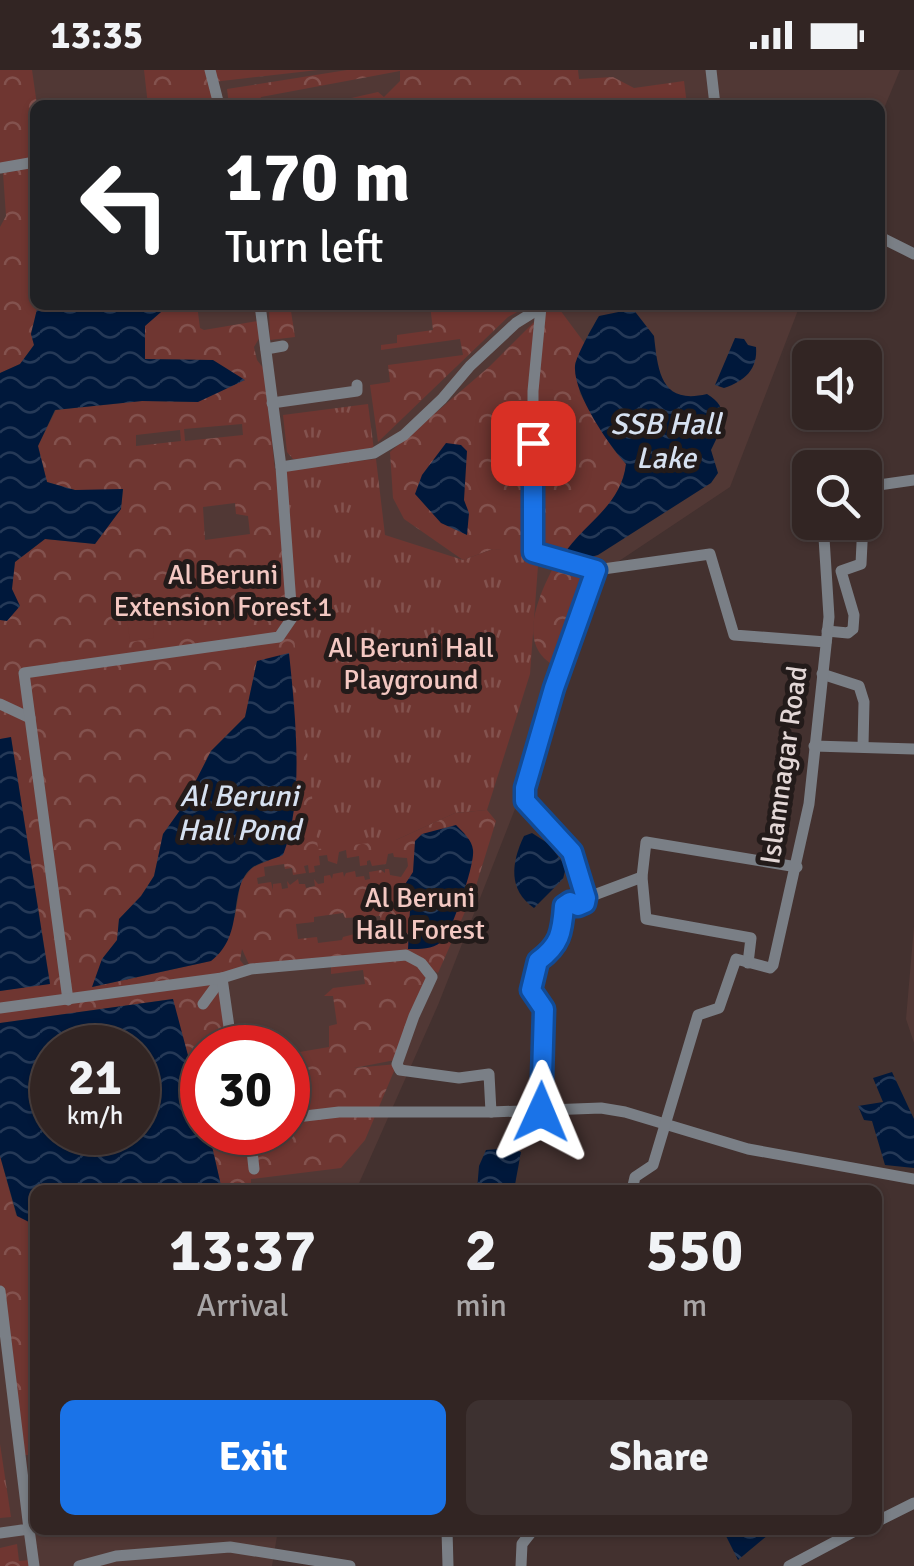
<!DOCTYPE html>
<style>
body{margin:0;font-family:Signika,sans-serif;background:#3d3130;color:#f1f3f6;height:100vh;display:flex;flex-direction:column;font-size:38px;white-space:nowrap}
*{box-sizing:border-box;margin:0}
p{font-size:32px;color:#a8a5a6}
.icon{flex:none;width:55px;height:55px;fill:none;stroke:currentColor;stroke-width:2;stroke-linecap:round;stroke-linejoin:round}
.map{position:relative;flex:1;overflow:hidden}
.details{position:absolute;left:30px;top:1115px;width:852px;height:350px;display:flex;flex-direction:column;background:#322523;border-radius:15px;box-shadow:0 2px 8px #0004,0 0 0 2px #4d4241}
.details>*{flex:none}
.top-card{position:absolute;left:30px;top:30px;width:855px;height:210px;border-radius:15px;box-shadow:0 2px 8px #0004,0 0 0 2px #4d4241;background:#202124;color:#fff;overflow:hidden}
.buttons{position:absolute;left:792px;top:270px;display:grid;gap:20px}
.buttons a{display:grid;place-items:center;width:90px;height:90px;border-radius:15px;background:#322523;box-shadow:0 2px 8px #0004,0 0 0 2px #4d4241;font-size:50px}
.speed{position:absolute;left:30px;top:955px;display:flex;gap:20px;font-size:50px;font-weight:700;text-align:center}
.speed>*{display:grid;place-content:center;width:130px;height:130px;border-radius:50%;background:#322523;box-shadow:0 2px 8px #0004,0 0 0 2px #4d4241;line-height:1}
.speed small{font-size:25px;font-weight:400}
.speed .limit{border:15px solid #d22;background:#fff;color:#111}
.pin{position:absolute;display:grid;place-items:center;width:85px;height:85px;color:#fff;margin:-42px;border-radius:20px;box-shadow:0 5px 15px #0006}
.me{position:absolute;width:110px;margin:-55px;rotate:1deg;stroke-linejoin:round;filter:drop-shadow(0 0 8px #0008)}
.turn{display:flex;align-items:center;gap:35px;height:210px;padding:0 30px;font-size:45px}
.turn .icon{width:130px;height:130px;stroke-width:2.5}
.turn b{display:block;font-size:70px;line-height:85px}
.eta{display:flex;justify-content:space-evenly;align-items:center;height:170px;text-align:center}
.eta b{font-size:60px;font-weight:800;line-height:70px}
.cta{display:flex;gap:20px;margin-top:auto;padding:20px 30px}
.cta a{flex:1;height:115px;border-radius:15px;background:#1a73e8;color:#fff;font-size:40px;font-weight:800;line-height:115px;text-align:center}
.cta a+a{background:#3d3130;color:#f1f3f6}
.status{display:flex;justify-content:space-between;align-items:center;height:70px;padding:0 50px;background:#322523;direction:ltr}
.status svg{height:28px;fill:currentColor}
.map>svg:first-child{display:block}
</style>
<div class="status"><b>13:35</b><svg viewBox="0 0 49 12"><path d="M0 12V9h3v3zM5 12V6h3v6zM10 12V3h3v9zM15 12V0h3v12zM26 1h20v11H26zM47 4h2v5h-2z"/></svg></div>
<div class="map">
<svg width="914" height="1496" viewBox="0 0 914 1496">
<defs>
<pattern id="forest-crowns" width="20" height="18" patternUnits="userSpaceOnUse" patternTransform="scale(2.5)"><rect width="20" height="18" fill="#6f3631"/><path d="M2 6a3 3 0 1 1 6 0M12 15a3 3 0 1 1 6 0" fill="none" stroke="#83524e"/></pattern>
<pattern id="park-tufts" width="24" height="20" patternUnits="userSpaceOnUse" patternTransform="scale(2.5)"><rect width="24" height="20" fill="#6f3631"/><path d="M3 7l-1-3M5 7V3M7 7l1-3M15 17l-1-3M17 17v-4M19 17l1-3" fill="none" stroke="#83524e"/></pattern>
<pattern id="water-waves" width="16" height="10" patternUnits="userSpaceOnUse" patternTransform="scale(2.5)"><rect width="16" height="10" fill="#00183b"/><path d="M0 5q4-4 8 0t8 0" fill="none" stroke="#253957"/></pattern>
</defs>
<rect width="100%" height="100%" fill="#43312f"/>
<g fill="#513835" fill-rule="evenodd">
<path d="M0 0H900L880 48V35H35V235H800L730 417 610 497 438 935 356 1120H35V1460H278L272 1496H0ZM52 978H138V1062H52ZM202 978H288V1062H202Z"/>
<path d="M914 856V973L906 949Z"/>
</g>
<g fill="url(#forest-crowns)" fill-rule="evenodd">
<path d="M0 0H32L37 35 35 92 0 98Z"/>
<path d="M144 0H318L213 12 219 35H148Z"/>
<path d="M347 0H578L579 9 613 7 634 18 684 11 687 35H320L378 22 384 27 400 11V1L261 27 259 35H229L227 19Z"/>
<path d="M35 97V235H38L31 264 34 275 20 294 0 303V157L6 146 3 103Z"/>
<path d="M169 235H197L200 258 204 260 258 251 260 267 254 277 257 290 264 299 275 400 396 770 455 743 487 740 496 751 475 819 438 903 424 895 432 907 395 990 354 998 397 994 365 1070 341 1098 251 1109V1120H222L209 1063 288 1062V984L329 977V956L337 954 333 926H324L333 918 365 914 363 900 331 904V891L251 899 242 879 240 890 248 900 222 909 232 977 202 978V1038L172 929 0 953V921L50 913 11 668 0 669V634L30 647 21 601 25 642 0 631V550H7L15 492 45 469 95 474 121 439 123 420H75L47 412 38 376 56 340 142 331 198 332 213 290 145 289V256ZM242 354 243 365 185 371 184 359ZM180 360 181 371 136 376V365ZM235 433 236 444 248 446 250 464 205 470 203 437ZM257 591 283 784 252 798 241 812 235 846 211 891 93 917 102 890 117 870 119 849 141 826 154 806 163 764 183 736 211 681 245 647ZM346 780 347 788 359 786 360 796 367 795V791L370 790 372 796 386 794 388 784 393 783 394 787 407 788 408 796 401 807 390 805 389 799H385V803L381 800 369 802 370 809 365 810 364 806 356 807 355 801 346 803 344 807 343 802 333 804 332 809 330 805 324 806V813L318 814 314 809 315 816 306 818 305 814H299L298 809 290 815 287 811 288 818 282 819 281 813 273 814V820L271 812 258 814 257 808 265 806 264 797 284 794 285 799 292 798 293 805 306 803 304 796 308 795 309 803 315 802 314 796 320 795 319 786 327 785 328 791 337 794 339 782ZM343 843 345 848 380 846 381 857 343 867 342 870 318 873 317 867 298 869 296 854 314 852V847Z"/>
<path d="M269 235H290L295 267 270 270Z"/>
<path d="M430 235H530L508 247 378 372 370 315 390 312 388 295 463 285 460 269 381 280V275L397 273V265L433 260Z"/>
<path d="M547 239 560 240 586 275 575 293 580 324 614 380 626 394C621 434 586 456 562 487L493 479 463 490 404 449 393 428 390 382 490 296Z"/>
<path d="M559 495 586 501 588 511 557 597C515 577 538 527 554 496Z"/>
<path d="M0 1086 16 1145 35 1155V1385H24L0 1221Z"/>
<path d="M17 1474 19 1491 30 1490V1496H0V1478Z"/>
</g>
<g fill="url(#park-tufts)">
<path d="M368 334 374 380 301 390 293 389 287 382 283 345Z"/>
<path d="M376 389 385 465 463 490 493 479 539 482 530 604 487 740 455 743 396 770 318 779 275 400Z"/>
<path d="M0 1374 11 1447 0 1448Z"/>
</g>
<path fill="#6f3631" d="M151 530 154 568 130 572 125 533Z"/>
<g fill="url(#water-waves)" fill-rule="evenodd">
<path d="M38 235H169L145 256V289L213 290 245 310 198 332 142 331 55 340 38 376 47 412 75 420 123 419 121 439 95 474 45 469 15 492 12 519 20 536 7 551 0 550V303L20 294 34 275 31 264Z"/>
<path d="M633 239 654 266C658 302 661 335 707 324 733 340 722 357 711 380L718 403 711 413 598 485 584 489 562 487C583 453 621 437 626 394 608 374 573 323 575 296 576 286 593 256 599 246Z"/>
<path d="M735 268 744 269 748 275 756 277C758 299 745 311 724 318L715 315Z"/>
<path d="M446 373 461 375 467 381 464 430 469 443 467 465 441 453 415 424 422 405Z"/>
<path d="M289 583C295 641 305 730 283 785 274 789 261 792 253 797 226 817 247 864 211 891L92 917 102 889 117 870 119 849 141 826 154 806 163 764 183 736 211 681 245 647 257 591Z"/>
<path d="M11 667 50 914 0 921V669Z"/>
<path d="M456 755C463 762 472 770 473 780 475 795 453 857 444 869 435 880 420 879 408 879L410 840 402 819 413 802 415 771 422 764Z"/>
<path d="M532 763 549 774 566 797 563 809 534 838C508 820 511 793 524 766Z"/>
<path d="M173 929 202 1038V1062L209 1063 222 1120H35V1155L17 1146 0 1086V953ZM52 978H138V1062H52Z"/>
<path d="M892 1002 914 1049V1098L885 1095 872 1051 864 1050 858 1036 883 1032 873 1008Z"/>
<path d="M510 1078 521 1082 514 1120H477L479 1096 486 1080Z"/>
<path d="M723 1460H774L738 1490Z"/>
</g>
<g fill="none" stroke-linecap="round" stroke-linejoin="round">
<g stroke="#7a7f86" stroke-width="11">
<path d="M210 0 219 35"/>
<path d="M711 0 715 35"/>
<path d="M0 98 35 92"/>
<path d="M880 167 914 184"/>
<path d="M541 237 533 321V482L596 500"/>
<path d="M266 279 283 276"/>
<path d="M272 333 357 321V315"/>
<path d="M281 397 374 383 404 365 442 329 470 296 516 253 545 235"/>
<path d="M865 417 914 410"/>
<path d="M827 561 848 563 853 559 854 545 841 501 861 494 863 452"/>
<path d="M822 604 859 616 864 632 863 676"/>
<path d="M0 634 30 648"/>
<path d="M814 676 914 679"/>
<path d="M586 828 642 807"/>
<path d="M748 893 751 868 646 849 642 807 646 772 797 797"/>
<path d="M68 930 24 603 279 567 292 548 281 397 260 235"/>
<path d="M203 934 222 908 251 899 406 885 421 893 432 907 414 946 397 994 400 1000 459 1008 489 1004 491 1042 601 1038 625 1042 748 1079 914 1109"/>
<path d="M0 938 222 908 232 978"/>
<path d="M541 1042 544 939 531 920 538 891C563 874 562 865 564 836L570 832 578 835 585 833 586 828 572 782 525 731V718L554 618 596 500 710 484 734 565 826 572"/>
<path d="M288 1048 339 1042H491"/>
<path d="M250 1062 254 1099"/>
<path d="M632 1120 635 1107 653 1095 698 945 719 938 736 889 770 898 773 895 809 734 829 547 823 452"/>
<path d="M0 1221 29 1459 0 1463"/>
<path d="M878 1451 914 1433"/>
<path d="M29 1459 34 1496"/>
<path d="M447 1460 448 1496"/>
<path d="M79 1496 116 1486 230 1477 350 1496"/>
<path d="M521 1496 522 1474 533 1460"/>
<path d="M789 1496 857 1460"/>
</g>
</g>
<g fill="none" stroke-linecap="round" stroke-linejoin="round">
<g stroke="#114b97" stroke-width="25">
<path id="route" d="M533 373V482L596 500 554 618 525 718V731L572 782 586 828 585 833 578 836 570 832 564 836C562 863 560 875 538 891L531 920 544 939 541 1042"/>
</g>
<use href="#route" stroke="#1a73e8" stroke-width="18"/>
</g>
<g text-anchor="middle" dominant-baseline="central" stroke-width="10" stroke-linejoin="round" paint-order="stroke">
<g font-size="28" fill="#f3c8c2" stroke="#231b1a">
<text x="223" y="505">Al Beruni<tspan x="223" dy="32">Extension Forest 1</tspan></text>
<text x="411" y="578">Al Beruni Hall<tspan x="411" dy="32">Playground</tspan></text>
<text x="420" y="828">Al Beruni<tspan x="420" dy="32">Hall Forest</tspan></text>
</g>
<g font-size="28" fill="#e3d7d6" stroke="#231b1a">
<text transform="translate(784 695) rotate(-82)">Islamnagar Road</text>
</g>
<g font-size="30" font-style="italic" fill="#d6e1f1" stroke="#231b1a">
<text x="666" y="354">SSB Hall<tspan x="666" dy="34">Lake</tspan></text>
<text x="239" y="726">Al Beruni<tspan x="239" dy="34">Hall Pond</tspan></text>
</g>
</g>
</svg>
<div class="buttons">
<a><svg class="icon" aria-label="sound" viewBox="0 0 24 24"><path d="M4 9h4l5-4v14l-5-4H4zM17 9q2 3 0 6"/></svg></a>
<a><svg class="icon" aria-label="search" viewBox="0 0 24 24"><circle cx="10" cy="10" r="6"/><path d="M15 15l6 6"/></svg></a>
</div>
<div class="speed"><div>21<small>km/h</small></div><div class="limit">30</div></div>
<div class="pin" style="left:533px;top:373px;background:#d93025"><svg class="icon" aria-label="arrive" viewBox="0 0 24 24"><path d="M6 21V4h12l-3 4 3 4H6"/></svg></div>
<svg class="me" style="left:541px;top:1042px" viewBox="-20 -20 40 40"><path d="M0-17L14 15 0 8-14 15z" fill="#1a73e8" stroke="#fff" stroke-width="4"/></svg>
<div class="top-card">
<div class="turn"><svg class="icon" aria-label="left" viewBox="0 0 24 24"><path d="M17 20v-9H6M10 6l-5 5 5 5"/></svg><div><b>170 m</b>Turn left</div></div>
</div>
<section class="details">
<div class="eta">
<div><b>13:37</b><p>Arrival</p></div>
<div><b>2</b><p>min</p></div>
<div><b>550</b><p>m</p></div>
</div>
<div class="cta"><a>Exit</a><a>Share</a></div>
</section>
</div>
